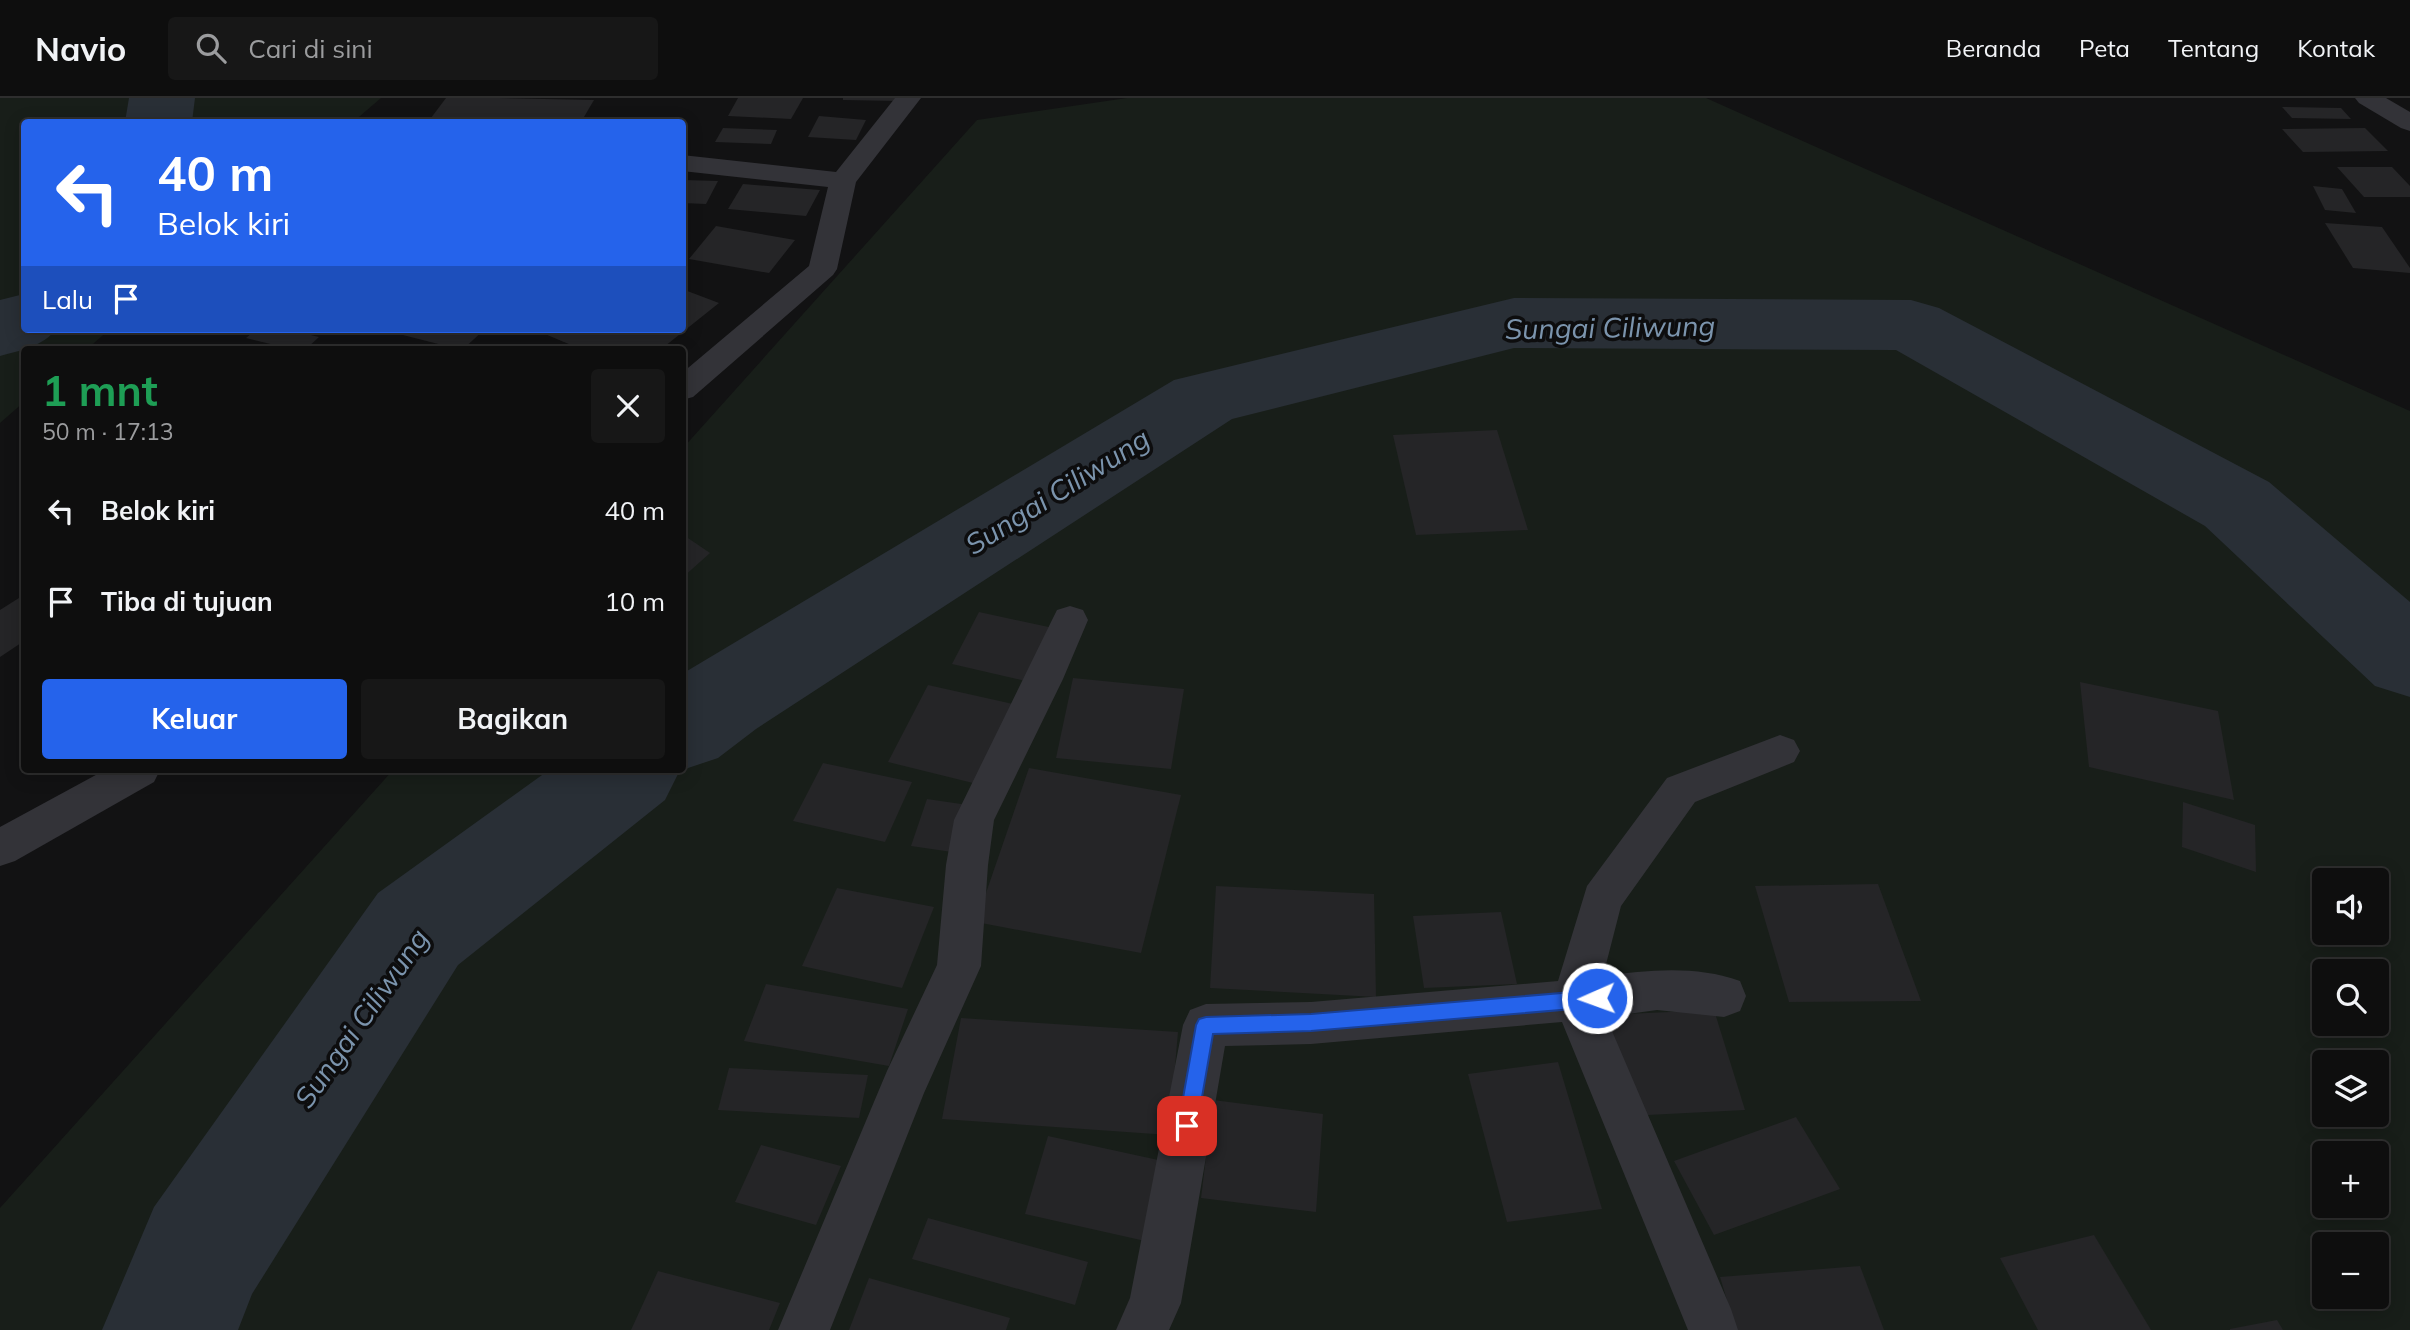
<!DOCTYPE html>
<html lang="id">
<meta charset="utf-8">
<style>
body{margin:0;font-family:Mulish,sans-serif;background:#171717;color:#f1f3f6;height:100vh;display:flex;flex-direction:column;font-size:26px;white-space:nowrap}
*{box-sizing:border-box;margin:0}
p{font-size:23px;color:#9b9c9e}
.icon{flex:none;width:38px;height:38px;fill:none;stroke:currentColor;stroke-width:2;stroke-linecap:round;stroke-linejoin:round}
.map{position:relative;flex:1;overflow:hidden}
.details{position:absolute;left:21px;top:248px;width:665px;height:427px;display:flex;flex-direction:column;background:#0e0e0e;border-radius:7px;box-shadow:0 4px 18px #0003,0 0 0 2px #2e2e2e}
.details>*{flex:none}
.banner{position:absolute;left:21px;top:21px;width:665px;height:214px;border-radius:7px;box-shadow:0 4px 18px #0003,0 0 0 2px #2e2e2e;background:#2563eb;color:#fff;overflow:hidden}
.tools{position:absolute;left:2312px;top:770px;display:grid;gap:14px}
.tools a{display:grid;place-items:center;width:77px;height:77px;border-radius:7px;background:#0e0e0e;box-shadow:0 4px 18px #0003,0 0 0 2px #2e2e2e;font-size:35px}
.pin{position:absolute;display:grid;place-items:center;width:60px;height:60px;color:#fff;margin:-30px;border-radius:14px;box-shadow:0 4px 10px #0006}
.me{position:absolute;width:77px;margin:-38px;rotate:268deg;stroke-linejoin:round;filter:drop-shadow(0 0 5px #0008)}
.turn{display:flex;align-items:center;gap:24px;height:147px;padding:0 21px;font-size:32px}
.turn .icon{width:91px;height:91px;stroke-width:2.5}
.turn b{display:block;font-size:49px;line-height:60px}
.then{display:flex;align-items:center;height:66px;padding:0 21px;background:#0003;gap:14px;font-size:26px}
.round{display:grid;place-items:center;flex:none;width:74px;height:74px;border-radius:7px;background:#171717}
.headline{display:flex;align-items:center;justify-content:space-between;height:119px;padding:0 21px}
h1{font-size:42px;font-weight:700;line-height:52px;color:#1e9e55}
.primary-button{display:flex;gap:14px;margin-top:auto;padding:14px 21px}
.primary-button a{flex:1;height:80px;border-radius:7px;background:#2563eb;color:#fff;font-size:28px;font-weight:700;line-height:80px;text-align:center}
.primary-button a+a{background:#171717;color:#f1f3f6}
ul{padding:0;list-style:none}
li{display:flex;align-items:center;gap:21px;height:91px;padding:0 21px}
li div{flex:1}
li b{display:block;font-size:26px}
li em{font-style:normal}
header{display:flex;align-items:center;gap:42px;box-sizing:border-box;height:98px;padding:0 35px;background:#0e0e0e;border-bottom:2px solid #2e2e2e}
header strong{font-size:33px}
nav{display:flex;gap:38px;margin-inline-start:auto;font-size:24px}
.search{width:490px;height:63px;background:#171717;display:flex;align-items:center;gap:18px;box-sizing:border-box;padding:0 24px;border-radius:7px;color:#9b9c9e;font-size:26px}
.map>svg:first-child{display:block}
</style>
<header>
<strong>Navio</strong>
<div class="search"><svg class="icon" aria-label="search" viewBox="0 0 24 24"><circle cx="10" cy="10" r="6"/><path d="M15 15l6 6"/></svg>Cari di sini</div>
<nav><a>Beranda</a><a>Peta</a><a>Tentang</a><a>Kontak</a></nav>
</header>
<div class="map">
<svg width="2410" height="1232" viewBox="0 0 2410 1232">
<rect width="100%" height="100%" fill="#121213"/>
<g fill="#181e19" fill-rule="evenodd">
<path d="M0 0H381L353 24H24V231H110L86 252H24V304L0 325Z"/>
<path d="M1127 0H1706L2410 313V1232H0V1110L393 672H682L683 350 977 22ZM2324 782H2376V835H2324ZM2324 873H2376V926H2324ZM2324 964H2376V1017H2324ZM2324 1055H2376V1108H2324ZM2324 1146H2376V1199H2324Z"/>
</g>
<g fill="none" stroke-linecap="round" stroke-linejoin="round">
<g fill="#292f36" fill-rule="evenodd">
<path d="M129 0H195L192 24H125Z"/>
<path d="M24 196V231H56C44 248 19 253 0 258V202Z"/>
<path d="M1514 200 1911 202 1939 210 2269 384 2410 504V599L2375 588 2205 428 1896 252 1514 250 1232 321 756 631 718 660 682 672H681L682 576 1174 282Z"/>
<path d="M549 672H680L665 702 458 867 252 1196 238 1232H102L154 1109 378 795Z"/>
</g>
</g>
<g fill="#252527">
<path d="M446 0H498L594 2 581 24H428Z"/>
<path d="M738 0H803L791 21 728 18Z"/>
<path d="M843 0H901L900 3 843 2Z"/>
<path d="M2282 9 2341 10 2351 21 2292 20Z"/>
<path d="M819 18 866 22 856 42 808 39Z"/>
<path d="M723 30 777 32 771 46 715 44Z"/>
<path d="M2365 30 2388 53 2303 54 2282 31Z"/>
<path d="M2337 69H2392L2410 88V99H2364Z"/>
<path d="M683 82 718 83 706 106 682 105Z"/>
<path d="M743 86 820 92 806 118 728 111Z"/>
<path d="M2313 88 2342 91 2356 115 2325 112Z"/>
<path d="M2325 125 2382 129 2410 170V175L2353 170Z"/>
<path d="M716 128 795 142 769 175 689 161Z"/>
<path d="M682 191 719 205 660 252H583L533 231H682Z"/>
<path d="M257 231H286L319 239 305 252H295L246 240Z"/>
<path d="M399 231H485L462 252 395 235Z"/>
<path d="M1497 332 1528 432 1416 437 1393 337Z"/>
<path d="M682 436 710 455 682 480Z"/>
<path d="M19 500 24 502V543L0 559V512Z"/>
<path d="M979 514 1058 531 1034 585 952 566Z"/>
<path d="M1073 580 1184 591 1171 671 1056 660Z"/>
<path d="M2080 584 2218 613 2234 702 2089 669Z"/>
<path d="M928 587 1013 606 977 686 888 664Z"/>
<path d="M823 665 912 684 885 744 793 723Z"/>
<path d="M1029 670 1181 697 1141 855 976 824Z"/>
<path d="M927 701 968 707 952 754 911 748Z"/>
<path d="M2183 704 2255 727 2256 774 2182 749Z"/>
<path d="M1878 786 1921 903 1789 904 1755 788Z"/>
<path d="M1216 788 1374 796 1376 899 1210 890Z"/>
<path d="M837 790 934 809 902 890 802 868Z"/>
<path d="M1501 814 1517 886 1424 890 1413 818Z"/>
<path d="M766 886 908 911 889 968 744 943Z"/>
<path d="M1714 912 1745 1012 1628 1018 1603 917Z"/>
<path d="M961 920 1178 934 1169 1037 942 1021Z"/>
<path d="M1558 964 1602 1111 1507 1124 1468 976Z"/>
<path d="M729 970 868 977 859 1020 718 1012Z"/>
<path d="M1213 1002 1323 1016 1316 1114 1201 1100Z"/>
<path d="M1796 1019 1840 1091 1714 1137 1674 1063Z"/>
<path d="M1048 1038 1172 1065 1154 1145 1025 1116Z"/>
<path d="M761 1047 841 1068 816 1127 735 1104Z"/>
<path d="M928 1120 1088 1164 1075 1207 912 1161Z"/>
<path d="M2094 1137 2151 1232H2038L2000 1160Z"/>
<path d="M1860 1168 1884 1232H1736L1720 1179Z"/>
<path d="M658 1173 780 1205 769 1232H631Z"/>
<path d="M869 1180 1010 1220 1006 1232H849Z"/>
<path d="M2277 1222 2283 1232H2230V1231Z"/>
</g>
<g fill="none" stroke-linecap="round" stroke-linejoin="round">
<g fill="#333338" fill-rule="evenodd">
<path d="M895 0H921L856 84 837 171 833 177 693 299 682 302V275L809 168 828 89 682 73V57L836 74Z"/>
<path d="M2355 0H2386L2410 14V33L2401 30 2359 5Z"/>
<path d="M1070 508 1083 512 1088 522 1063 581 994 722 988 767 981 868 924 995 830 1232H778L887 973 937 867 946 767 954 722 1052 522 1057 512Z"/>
<path d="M1780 637 1794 642 1800 653 1794 664 1695 704 1621 808 1603 878C1648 872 1696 867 1740 883L1746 898 1740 913 1724 919 1657 912 1606 919 1731 1211 1738 1232H1688L1562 924 1311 946 1225 948 1181 1205 1169 1232H1116L1130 1200 1183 927 1190 912 1206 906 1311 904 1558 883 1587 788 1667 680Z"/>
<path d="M105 672H160L154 684 15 763 0 768V729Z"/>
</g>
</g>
<path fill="#2563eb" stroke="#184099" stroke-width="2" d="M1597 892 1604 894 1606 900 1604 906 1597 909 1311 933 1213 936 1197 1028 1194 1035 1187 1038 1180 1035 1178 1028 1196 927 1199 921 1206 919 1311 916Z"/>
<g text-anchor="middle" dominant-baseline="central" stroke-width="7" stroke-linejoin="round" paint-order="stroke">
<g font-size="28" font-style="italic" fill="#7b94ad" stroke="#0d0d0e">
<text transform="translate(1610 229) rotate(-1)">Sungai Ciliwung</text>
<text transform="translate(1057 393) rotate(-32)">Sungai Ciliwung</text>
<text transform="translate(361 920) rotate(-55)">Sungai Ciliwung</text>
</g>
</g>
</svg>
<div class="tools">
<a><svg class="icon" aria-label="sound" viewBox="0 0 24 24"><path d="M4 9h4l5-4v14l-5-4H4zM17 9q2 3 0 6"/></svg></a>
<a><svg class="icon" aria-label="search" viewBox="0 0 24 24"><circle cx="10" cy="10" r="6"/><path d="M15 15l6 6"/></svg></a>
<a><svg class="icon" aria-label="layers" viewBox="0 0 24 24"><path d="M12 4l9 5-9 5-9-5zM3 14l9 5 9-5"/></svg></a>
<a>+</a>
<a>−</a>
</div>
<div class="pin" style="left:1187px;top:1028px;background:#d93025"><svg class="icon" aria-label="arrive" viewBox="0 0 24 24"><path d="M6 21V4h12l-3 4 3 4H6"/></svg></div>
<svg class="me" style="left:1597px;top:900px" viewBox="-20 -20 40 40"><circle r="17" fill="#2563eb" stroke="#fff" stroke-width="3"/><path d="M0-11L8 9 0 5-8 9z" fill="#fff"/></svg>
<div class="banner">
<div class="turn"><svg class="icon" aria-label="left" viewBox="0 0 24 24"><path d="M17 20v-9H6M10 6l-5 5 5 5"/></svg><div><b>40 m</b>Belok kiri</div></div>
<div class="then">Lalu<svg class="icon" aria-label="arrive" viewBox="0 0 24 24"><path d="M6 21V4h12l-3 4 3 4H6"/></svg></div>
</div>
<section class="details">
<div class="headline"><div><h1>1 mnt</h1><p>50 m · 17:13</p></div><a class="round"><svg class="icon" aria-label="close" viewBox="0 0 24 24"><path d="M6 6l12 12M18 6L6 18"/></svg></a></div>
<ul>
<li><svg class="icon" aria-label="left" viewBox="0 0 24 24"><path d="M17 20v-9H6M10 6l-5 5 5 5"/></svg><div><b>Belok kiri</b></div><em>40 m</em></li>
<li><svg class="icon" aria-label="arrive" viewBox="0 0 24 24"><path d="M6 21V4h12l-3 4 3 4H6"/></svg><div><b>Tiba di tujuan</b></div><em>10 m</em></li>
</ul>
<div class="primary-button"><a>Keluar</a><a>Bagikan</a></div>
</section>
</div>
